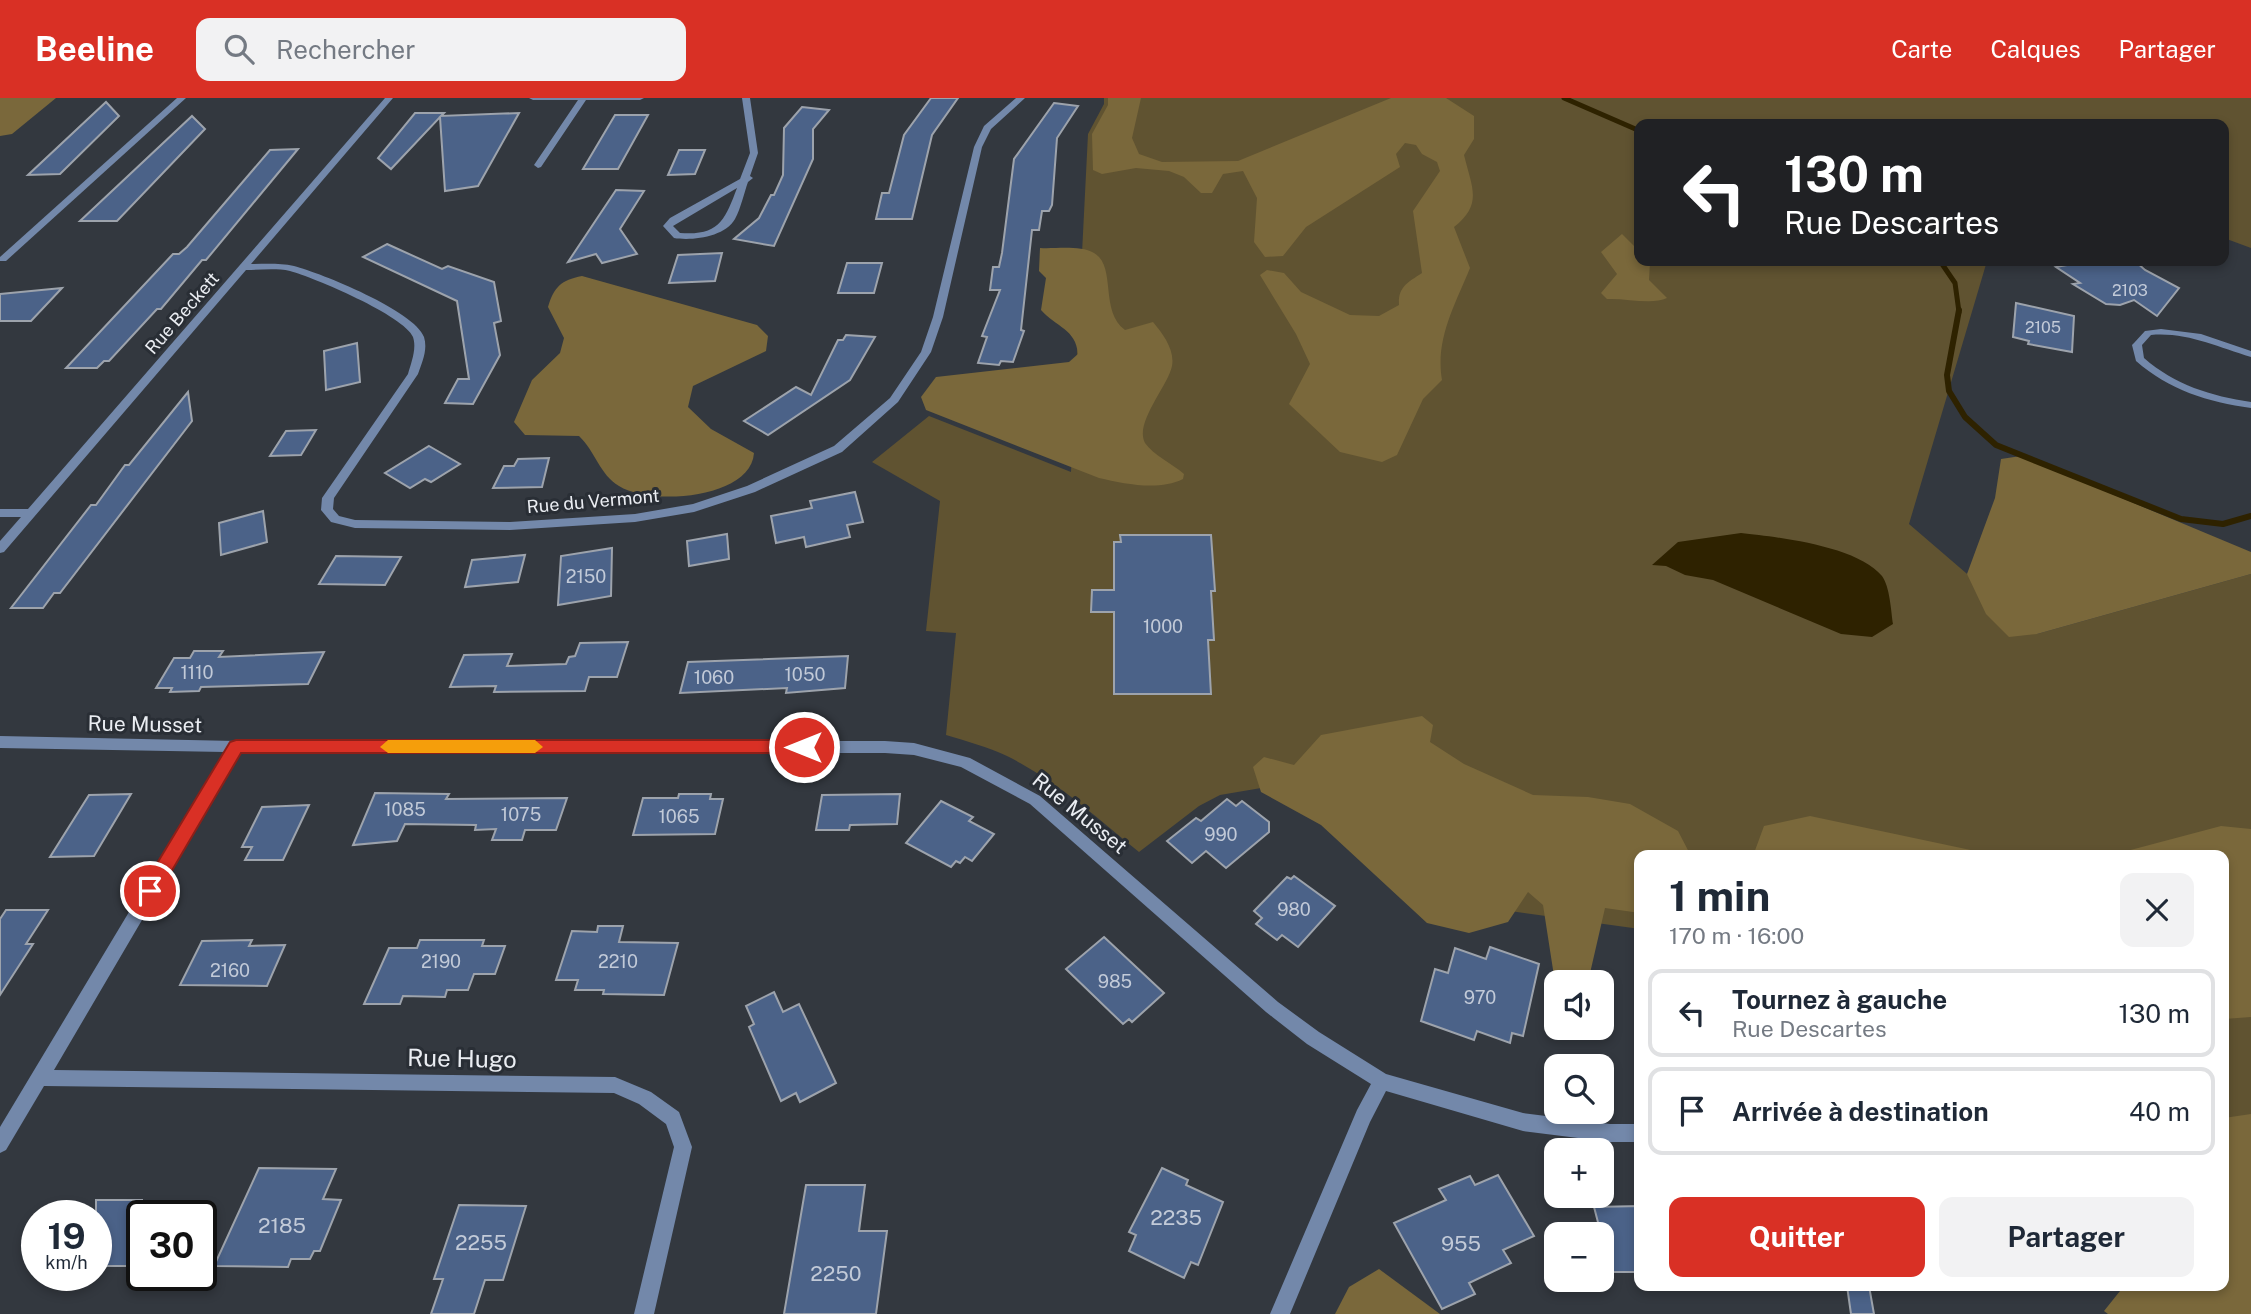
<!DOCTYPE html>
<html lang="fr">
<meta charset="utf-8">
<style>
body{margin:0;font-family:"Public Sans",sans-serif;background:#f2f2f3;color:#1f2937;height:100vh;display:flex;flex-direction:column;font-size:26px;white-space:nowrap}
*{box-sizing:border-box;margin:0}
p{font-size:23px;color:#747a83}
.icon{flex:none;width:38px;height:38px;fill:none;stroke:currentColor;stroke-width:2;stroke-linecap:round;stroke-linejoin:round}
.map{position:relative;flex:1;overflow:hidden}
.details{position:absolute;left:1634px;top:752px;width:595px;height:441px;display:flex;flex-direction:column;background:#fff;border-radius:14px;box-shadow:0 4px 10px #0003}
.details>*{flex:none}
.top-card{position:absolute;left:1634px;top:21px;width:595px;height:147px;border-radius:14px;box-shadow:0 4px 10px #0003;background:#202124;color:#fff;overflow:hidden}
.buttons{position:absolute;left:1544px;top:872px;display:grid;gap:14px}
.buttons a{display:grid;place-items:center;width:70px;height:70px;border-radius:14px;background:#fff;box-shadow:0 4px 10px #0003;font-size:35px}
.speed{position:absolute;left:21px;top:1102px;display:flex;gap:14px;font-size:35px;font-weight:700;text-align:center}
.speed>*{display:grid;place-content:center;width:91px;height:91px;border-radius:50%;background:#fff;box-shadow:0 4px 10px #0003;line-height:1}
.speed small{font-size:18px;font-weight:400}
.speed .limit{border:4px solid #111;border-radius:10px;background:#fff;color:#111}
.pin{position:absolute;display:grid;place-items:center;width:60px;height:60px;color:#fff;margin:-30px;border:4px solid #fff;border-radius:50%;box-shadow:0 2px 7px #0007}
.me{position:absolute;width:77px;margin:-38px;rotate:270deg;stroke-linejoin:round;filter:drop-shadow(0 0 5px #0008)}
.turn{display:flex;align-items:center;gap:24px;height:147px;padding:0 35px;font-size:32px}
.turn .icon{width:91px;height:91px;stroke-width:2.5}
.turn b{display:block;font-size:49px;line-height:60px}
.round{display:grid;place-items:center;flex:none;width:74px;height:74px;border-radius:14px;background:#f2f2f3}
.summary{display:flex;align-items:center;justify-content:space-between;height:119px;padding:0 35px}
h1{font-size:42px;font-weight:700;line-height:52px}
.cta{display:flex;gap:14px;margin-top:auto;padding:14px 35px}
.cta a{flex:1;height:80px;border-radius:14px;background:#d93025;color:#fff;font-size:28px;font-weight:700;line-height:80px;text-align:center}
.cta a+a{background:#f2f2f3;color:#1f2937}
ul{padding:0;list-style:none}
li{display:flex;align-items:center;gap:21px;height:88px;margin:0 14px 10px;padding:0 21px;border:4px solid #e0e1e3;border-radius:14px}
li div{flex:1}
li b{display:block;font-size:26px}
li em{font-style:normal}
header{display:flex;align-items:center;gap:42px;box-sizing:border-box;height:98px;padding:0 35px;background:#d93025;color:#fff}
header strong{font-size:33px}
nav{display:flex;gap:38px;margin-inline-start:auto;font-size:24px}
.search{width:490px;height:63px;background:#f2f2f3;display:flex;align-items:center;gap:18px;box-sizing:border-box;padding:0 24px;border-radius:14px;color:#747a83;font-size:26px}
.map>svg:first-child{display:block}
</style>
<header>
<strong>Beeline</strong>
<div class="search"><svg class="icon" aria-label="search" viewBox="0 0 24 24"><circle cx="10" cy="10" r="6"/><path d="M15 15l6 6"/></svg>Rechercher</div>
<nav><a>Carte</a><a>Calques</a><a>Partager</a></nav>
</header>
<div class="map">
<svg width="2251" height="1216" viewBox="0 0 2251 1216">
<rect width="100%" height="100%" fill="#33383f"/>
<path fill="#605331" d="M1104 0H2251V150L2224 140V26H1640V163H1987L1909 426 2037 536 2251 476V1212L2224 1173V758H1640V831L1481 809 1267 689 1220 697 1199 708 1139 754C1097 720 1057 683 1007 658 988 649 966 643 946 637L956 535 926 533 940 403 872 364 929 318 1071 374 1088 36 1104 6Z"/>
<g fill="#7a683b">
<path d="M0 0H56L12 36 0 38Z"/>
<path d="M1108 0H1141L1132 40 1139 56 1162 64 1238 63 1391 0H1446L1474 18V41L1464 57C1472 90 1483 106 1454 129L1470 170C1455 207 1435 241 1442 282L1423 301 1397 357 1382 364 1340 354 1289 306 1310 266 1296 236 1260 177 1267 172 1284 175 1301 194 1350 217 1379 218 1399 207C1398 189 1407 185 1422 175L1413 113 1440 73 1437 64 1422 56 1416 47 1405 45 1396 56 1400 69 1306 129 1283 158 1265 159 1254 144 1257 100 1243 73 1223 76 1212 95H1201L1184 79 1169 73 1136 70 1102 76 1093 72 1092 36 1108 7Z"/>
<path d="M1622 136 1640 154V163L1650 164 1649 182 1667 200C1652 207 1626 200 1607 201L1601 195 1617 176 1601 154Z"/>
<path d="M1040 150C1056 151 1080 147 1094 155 1117 168 1099 213 1125 232L1153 224C1163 236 1175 252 1172 268 1168 288 1134 325 1145 345 1153 357 1173 366 1184 376L1183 381C1159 393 1125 386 1099 380L926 312 921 299 936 279 1069 264 1078 256C1076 231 1056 229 1041 212L1046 180 1039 173Z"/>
<path d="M582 178 757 227 768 238 766 253 693 288 688 309 711 331 754 355C751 401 650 408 619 388 600 377 595 353 579 338L525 337 514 324 532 282 560 255 564 240 548 209C554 189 561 182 582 178Z"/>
<path d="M2021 358 2251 454V476L2037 536 2009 539 1986 516 1967 476 1995 400 2001 361Z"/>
<path d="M1422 618 1433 627 1430 644 1464 666 1533 697 1588 699 1630 706 1678 733 1691 758H1640V815L1605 810 1588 884H1556V891L1543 807 1528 794 1508 824 1469 835 1427 825 1321 727 1261 694 1253 669 1264 659 1294 667 1321 637Z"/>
<path d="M1810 718 1980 754 2085 758H1753L1764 728Z"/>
<path d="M2221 728 2251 731V919L2224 921V758H2108Z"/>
<path d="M2251 1016V1216H2108L2104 1213 2124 1188H2224V1020Z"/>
<path d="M1379 1171 1440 1216H1335L1349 1189Z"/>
</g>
<path fill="#2e2200" d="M1741 435C1778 439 1857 448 1882 478 1890 489 1891 513 1893 526L1872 539 1841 536 1713 482 1685 477 1666 468 1652 467 1678 444Z"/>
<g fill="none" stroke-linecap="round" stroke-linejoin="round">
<g stroke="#2e2200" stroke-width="5">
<path d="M1564 0 1640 33"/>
<path d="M1940 163 1955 185 1959 214"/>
</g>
<path stroke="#2e2200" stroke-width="6" d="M1959 212 1947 277 1949 293 1965 319 1996 347 2181 421 2223 426 2251 418"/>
</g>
<g fill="#4b6288" stroke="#9da3ac" stroke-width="2">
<path d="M931 0H958L932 37 912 121H876L882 95H889L904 37Z"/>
<path d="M106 4 119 18 60 76 28 77Z"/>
<path d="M1054 5 1078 8 1057 40 1052 107 1049 113H1042L1039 132H1032L1021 232 1024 233 1013 264 1001 263 999 267 978 265 987 239 982 238 1000 192H990L993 169H999L1002 155 1014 61Z"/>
<path d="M802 9 829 12 813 31V61L774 148 734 141 759 120 771 97H774L783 77 784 30Z"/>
<path d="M415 15H444L441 18 519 15 478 88 445 93 440 19 391 71 378 60Z"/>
<path d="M615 17H648L618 71H583Z"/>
<path d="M192 18 205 31 117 123H80Z"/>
<path d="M298 51 206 162H202L161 211H157L109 263H104L97 270H66L173 156H179L187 149 270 52Z"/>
<path d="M679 52H705L695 76 668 77Z"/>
<path d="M616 92 644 93 620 131 637 156 602 165 596 156 568 164Z"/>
<path d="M387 146 442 171 448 168 494 184 501 223 494 225 500 257 473 306 445 305 458 281H469L457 203 363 159Z"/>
<path d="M722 155 715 183 669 185 678 157Z"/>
<path d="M2089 163H2135L2145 172 2179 190 2157 218 2134 202 2120 207 2106 206 2073 186 2080 185 2056 169Z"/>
<path d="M847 165H882L874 195H838Z"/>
<path d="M62 190 31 223H0V196Z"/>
<path d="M2016 205 2074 218 2072 254 2028 246 2029 243 2013 239Z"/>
<path d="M846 237 875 239 850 282 768 337 744 323 796 289 811 297 838 242H843Z"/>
<path d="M357 245 360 284 326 292 324 253Z"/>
<path d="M188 294 192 323 60 495H54L43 510H11L91 407H96L125 367H129Z"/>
<path d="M316 332 301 357 270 358 286 333Z"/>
<path d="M429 348 460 366 431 384 425 381 410 390 385 375Z"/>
<path d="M549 360 542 389 493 390 504 368H514L518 361Z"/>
<path d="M855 394 863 424 847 427 850 439 806 449 804 439 776 445 771 418 812 410 810 403Z"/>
<path d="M263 413 267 444 221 457 219 425Z"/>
<path d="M727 436 729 461 689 468 687 443Z"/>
<path d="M1120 437H1211L1215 493H1211L1214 542H1208L1211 596H1114V514H1091L1092 492H1114V444H1121Z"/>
<path d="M612 450 611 498 558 507 561 458Z"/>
<path d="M525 457 518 484 465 489 472 462Z"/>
<path d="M336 458 401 459 385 487 319 486Z"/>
<path d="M628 544 617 579H589L585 593 494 594 496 588 450 589 464 557 512 556 507 568 566 566 569 559 575 558 580 545Z"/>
<path d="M194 553H223L219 559 324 554 308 586 201 589 199 593 170 594 172 590H156L174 560H190Z"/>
<path d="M848 558 845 590 786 595 787 590 680 595 688 564Z"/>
<path d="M375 695 449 696 446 701 567 700 556 732H525L522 742H492L496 731 475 732 476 727 405 726 397 743 353 747Z"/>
<path d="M131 696 94 758 50 759 89 697Z"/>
<path d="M679 696H711L710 701H723L715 736 633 737 643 700H678Z"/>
<path d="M900 696 897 726 850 727 849 732H816L822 697Z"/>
<path d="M1227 701 1236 708 1242 703 1269 724V734L1226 770 1206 753 1192 765 1167 743 1196 720 1201 723Z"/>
<path d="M941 703 973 719 969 723 994 736 972 763 965 759 960 765 956 763 951 769 906 745Z"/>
<path d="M309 707 283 762H245L252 749H242L262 709Z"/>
<path d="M1294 778 1335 808 1298 849 1282 837 1277 842 1256 826 1262 820 1254 813 1287 779 1291 781Z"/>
<path d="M6 812H48L26 846H33L0 897V821Z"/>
<path d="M598 828H623L619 844 678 845 664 897 603 896 604 892H575L578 882H556L572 833 597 834Z"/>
<path d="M1104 839 1164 895 1132 924 1129 921 1123 926 1066 871Z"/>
<path d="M252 842 249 848 285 847 267 888 180 887 202 843Z"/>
<path d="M420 842H484L482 848H505L495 876H474L468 892H447L445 899 403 898 400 906H364L389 850H417Z"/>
<path d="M1490 849 1539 866 1523 938 1512 935 1510 945 1477 933 1474 942 1421 923 1435 871 1448 875 1455 850 1486 861Z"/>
<path d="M774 894 783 914 799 906 836 985 800 1004 796 995 781 1003 749 929 754 926 746 908Z"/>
<path d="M259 1070 336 1071 323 1101 341 1102 320 1153H314L310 1161H291L288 1169 214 1168Z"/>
<path d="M1162 1070 1188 1082 1186 1087 1223 1104 1198 1167 1191 1164 1184 1180 1129 1153 1136 1137 1129 1134Z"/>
<path d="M1498 1077 1534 1138 1503 1152 1511 1165 1469 1185 1475 1196 1442 1211 1394 1125 1446 1102 1439 1091 1470 1078 1475 1087Z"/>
<path d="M806 1087H865L859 1133H887L876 1216H784Z"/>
<path d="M96 1102H142V1154H135L128 1168H96Z"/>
<path d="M459 1107 526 1108 503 1182H485L474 1216H431L443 1181H434Z"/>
<path d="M1640 1108V1174H1611L1594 1109Z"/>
<path d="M1847 1188H1869L1874 1216H1851Z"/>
</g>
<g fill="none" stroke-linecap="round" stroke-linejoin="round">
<path fill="#7388aa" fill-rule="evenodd" d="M2161 231 2201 236 2251 253V259C2217 249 2187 234 2151 237L2142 247 2144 260C2175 287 2211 298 2251 304V310C2208 304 2169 292 2136 263L2132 247 2134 245 2145 233Z"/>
<g fill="#7388aa" fill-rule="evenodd">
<path d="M177 0H186L6 163H0V159Z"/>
<path d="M385 0H393L251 166C266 166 280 165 294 168 321 175 415 213 424 239 428 252 422 264 418 276L334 400 333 411 339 418 355 422 510 424 635 416 693 406 747 388 834 348 890 300 921 254 933 219 974 49 984 28 1016 0H1025L991 31 982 49 943 219 931 254 898 304 842 354 755 394 694 414 635 424 510 432 355 430 331 424 321 412 322 400 408 276C411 265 417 251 413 239 405 218 313 179 290 173 276 170 260 172 246 172L4 454 0 455V443L21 419H0V411H28Z"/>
<path d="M529 0H644L640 2H586L541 69 538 70 534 67 578 2H533Z"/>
<path d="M742 0H750L758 55 750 78 753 80 748 84C744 95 741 110 735 121 725 139 692 143 674 140L663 128 670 120 740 81 750 55ZM737 90C725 122 719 138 680 135L673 128Z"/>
<path d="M0 638 236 643H885L914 645 970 660 1040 698 1278 904 1319 934 1386 976 1523 1015 1610 1026H1640V1044H1610L1523 1033 1386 993 1370 1024 1290 1216H1270L1357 1012 1371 986 1307 946 1266 914 1030 706 961 669 914 657 885 655H240L54 972 615 979 651 994 679 1014 692 1049 654 1216H634L674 1049 666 1026 639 1006 614 995 44 988 6 1052 0 1055V1029L225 654 0 650Z"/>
</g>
</g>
<path fill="#d93025" stroke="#8d1f18" stroke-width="2" d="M236 642H804L812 649 804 655H241L157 798H144L142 793 144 787 230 644Z"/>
<path fill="#f59e0b" d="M388 642H535L543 649 535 655H388L380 649Z"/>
<g text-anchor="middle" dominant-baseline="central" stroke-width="6" stroke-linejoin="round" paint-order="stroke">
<g font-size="16" fill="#c2cad8">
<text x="2130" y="192">2103</text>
<text x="2043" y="229">2105</text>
</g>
<g font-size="18" fill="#eaedf2" stroke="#292e35">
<text transform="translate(182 215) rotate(-49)">Rue Beckett</text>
<text transform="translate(593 403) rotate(-5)">Rue du Vermont</text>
</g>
<g font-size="18" fill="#c2cad8">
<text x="586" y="478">2150</text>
<text x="1163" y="528">1000</text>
<text x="197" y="574">1110</text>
<text x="805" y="576">1050</text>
<text x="714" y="579">1060</text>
<text x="405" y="711">1085</text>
<text x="521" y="716">1075</text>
<text x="679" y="718">1065</text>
<text x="1221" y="736">990</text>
<text x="1294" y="811">980</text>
<text x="441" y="863">2190</text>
<text x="618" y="863">2210</text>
<text x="230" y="872">2160</text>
<text x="1115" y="883">985</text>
<text x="1480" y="899">970</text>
</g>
<g font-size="21" fill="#eaedf2" stroke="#292e35">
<text transform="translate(145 626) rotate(1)">Rue Musset</text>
<text transform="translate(1080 715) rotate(39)">Rue Musset</text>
</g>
<g font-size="21" fill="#c2cad8">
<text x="1176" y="1119">2235</text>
<text x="282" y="1127">2185</text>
<text x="481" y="1144">2255</text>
<text x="1461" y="1145">955</text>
<text x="836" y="1175">2250</text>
</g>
<g font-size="24" fill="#eaedf2" stroke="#292e35">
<text transform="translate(462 960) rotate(1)">Rue Hugo</text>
</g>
</g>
</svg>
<div class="buttons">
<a><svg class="icon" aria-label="sound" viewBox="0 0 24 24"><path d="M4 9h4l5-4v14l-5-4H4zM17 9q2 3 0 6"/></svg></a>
<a><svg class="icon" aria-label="search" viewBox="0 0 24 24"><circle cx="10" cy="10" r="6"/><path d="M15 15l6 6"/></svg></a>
<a>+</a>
<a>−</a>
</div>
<div class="speed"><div>19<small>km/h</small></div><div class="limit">30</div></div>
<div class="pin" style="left:150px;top:793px;background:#d93025"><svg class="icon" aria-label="arrive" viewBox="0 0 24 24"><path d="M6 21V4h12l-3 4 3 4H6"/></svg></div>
<svg class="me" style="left:804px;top:649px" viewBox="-20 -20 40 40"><circle r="17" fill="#d93025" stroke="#fff" stroke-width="3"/><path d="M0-11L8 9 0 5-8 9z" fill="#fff"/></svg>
<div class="top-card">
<div class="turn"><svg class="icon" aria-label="left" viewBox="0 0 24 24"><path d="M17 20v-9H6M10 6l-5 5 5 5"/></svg><div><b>130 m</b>Rue Descartes</div></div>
</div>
<section class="details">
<div class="summary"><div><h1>1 min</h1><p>170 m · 16:00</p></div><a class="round"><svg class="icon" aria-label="close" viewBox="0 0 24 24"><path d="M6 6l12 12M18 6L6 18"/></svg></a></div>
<ul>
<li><svg class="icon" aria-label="left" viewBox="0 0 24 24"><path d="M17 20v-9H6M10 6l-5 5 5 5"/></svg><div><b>Tournez à gauche</b><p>Rue Descartes</p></div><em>130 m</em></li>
<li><svg class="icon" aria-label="arrive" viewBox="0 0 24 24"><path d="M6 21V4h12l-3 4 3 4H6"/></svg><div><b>Arrivée à destination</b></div><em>40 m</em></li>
</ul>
<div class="cta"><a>Quitter</a><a>Partager</a></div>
</section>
</div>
